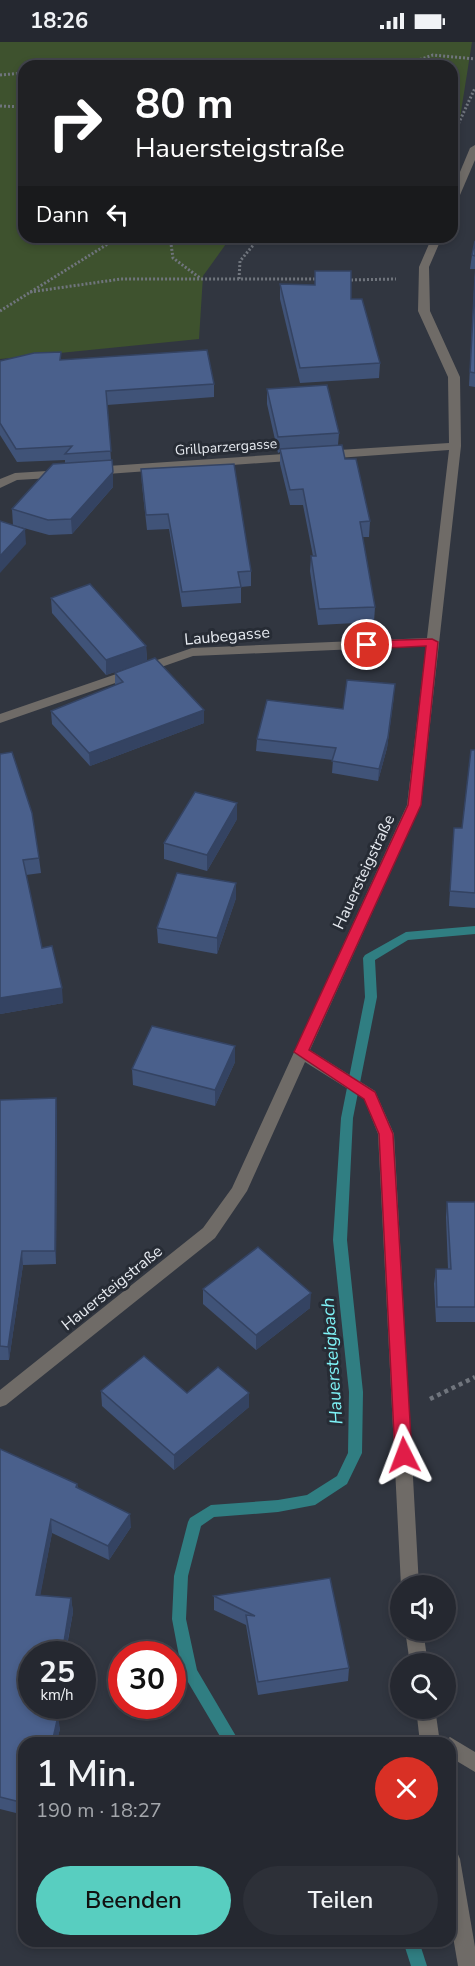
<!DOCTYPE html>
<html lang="de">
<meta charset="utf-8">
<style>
body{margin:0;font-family:"Nunito Sans",sans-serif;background:#2d3038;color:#f1f3f6;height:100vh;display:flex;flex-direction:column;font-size:22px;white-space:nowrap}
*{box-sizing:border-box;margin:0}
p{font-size:20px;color:#a3a6ab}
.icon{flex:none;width:33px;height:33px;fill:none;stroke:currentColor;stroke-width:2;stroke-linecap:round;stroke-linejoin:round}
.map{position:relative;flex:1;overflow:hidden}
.side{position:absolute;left:18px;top:1695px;width:438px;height:210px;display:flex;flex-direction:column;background:#252830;border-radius:18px;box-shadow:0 3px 9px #0003,0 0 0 2px #42444c}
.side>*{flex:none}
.guide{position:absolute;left:18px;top:18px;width:440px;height:183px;border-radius:18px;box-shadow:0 3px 9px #0003,0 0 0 2px #42444c;background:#202124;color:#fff;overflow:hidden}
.fabs{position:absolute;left:390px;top:1533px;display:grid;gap:12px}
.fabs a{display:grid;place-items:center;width:66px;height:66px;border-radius:50%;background:#252830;box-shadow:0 3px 9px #0003,0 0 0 2px #42444c;font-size:30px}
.speed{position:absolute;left:18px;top:1599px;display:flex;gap:12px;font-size:30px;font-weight:700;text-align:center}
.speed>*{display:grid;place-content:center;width:78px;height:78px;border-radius:50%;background:#252830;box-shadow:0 3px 9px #0003,0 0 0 2px #42444c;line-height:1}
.speed small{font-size:15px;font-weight:400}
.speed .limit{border:9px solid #d22;background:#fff;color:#111}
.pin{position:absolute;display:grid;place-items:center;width:51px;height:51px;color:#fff;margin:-26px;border:3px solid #fff;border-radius:50%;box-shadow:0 2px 6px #0007}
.me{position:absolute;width:66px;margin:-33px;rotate:357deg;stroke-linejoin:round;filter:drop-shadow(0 0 4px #0008)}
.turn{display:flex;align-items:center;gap:21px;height:126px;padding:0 18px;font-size:27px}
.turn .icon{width:78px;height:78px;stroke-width:2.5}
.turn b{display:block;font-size:42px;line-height:51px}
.then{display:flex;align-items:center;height:57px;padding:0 18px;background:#0003;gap:12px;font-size:22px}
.round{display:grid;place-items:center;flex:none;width:63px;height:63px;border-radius:32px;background:#2d3038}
.overview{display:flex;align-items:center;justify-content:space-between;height:102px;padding:0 18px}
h1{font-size:36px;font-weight:600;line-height:45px}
.cta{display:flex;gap:12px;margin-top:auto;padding:12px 18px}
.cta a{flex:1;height:69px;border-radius:36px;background:#58cec0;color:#111;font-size:24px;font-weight:600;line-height:69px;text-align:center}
.cta a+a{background:#2d3038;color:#f1f3f6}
.status{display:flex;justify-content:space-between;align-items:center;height:42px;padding:0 30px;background:#252830;direction:ltr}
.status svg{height:16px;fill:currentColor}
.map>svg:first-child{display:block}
</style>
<div class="status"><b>18:26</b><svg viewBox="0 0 49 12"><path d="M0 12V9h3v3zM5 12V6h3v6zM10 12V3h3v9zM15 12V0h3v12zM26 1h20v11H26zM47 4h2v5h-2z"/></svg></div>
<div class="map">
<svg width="475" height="1924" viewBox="0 0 475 1924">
<rect width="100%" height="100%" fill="#313640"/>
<path fill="#3e522e" d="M0 0H472L460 76 452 92V24H24V195H231L203 234 199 297 0 317Z"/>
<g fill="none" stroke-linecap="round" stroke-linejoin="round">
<g fill="#307e82" fill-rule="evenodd">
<path d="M475 884V892L408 898 375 918 377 955 353 1076 347 1198 363 1350 362 1411 347 1442 315 1463 278 1470 214 1475 201 1484 188 1534 186 1577 197 1628 240 1701H224L182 1630 172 1577 174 1534 188 1480 190 1476 211 1463 278 1458 307 1453 337 1434 348 1411 349 1350 333 1198 341 1076 365 955 363 916 365 913 406 890Z"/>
<path d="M403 1899H419L427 1924H411Z"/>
</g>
<g stroke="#70757d" stroke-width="3" stroke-dasharray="2 2" stroke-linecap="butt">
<path d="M401 24 433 13 475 17"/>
<path d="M0 33 24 31"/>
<path d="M0 64 24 65"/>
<path d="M455 89 475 46"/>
<path d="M170 195 173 216 200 236"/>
<path d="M239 237 240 219 260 195"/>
<path d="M347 238 396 237"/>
<path d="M30 250 121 237H318"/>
<path d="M0 269 119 195"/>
</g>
<path stroke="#70757d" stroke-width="4.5" stroke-dasharray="4 4" stroke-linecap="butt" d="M430 1357 475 1335"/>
<g fill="#6f6b67" fill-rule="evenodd">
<path d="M475 103V118L457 160 452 163V149L470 106Z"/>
<path d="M432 195H442L429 225 430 269 460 335 461 404 421 763 310 1008 375 1049 394 1092 419 1544H401L378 1092 364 1057 305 1020 247 1149 215 1196 6 1363 0 1365V1348L203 1186 232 1146 407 763 426 604 193 614 0 681V672L192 606 427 596 449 408 323 417 317 413 323 409 449 401 448 335 418 269 419 225Z"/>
<path d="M299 411 305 415 303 418 93 433 87 429 93 425Z"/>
<path d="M63 428 69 432 67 435 17 438 0 446V437L15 431Z"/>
<path d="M405 1588H423L428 1622H410Z"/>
<path d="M416 1666H435L440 1701H420Z"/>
<path d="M450 1695 475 1710V1730L450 1715V1701H442Z"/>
<path d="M450 1807 457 1810 460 1817 475 1905V1924H458L450 1877Z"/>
</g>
</g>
<g fill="#405378">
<path d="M475 199V227H470L472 213Z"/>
<path d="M475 227V345L469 344Z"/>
<path d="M280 242 351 257 380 321 379 336 300 341 280 257Z"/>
<path d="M61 310V318L214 342V355L107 363 113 445 72 492 49 493 13 483 12 467 65 422V418L17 420 0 393V319Z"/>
<path d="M267 347 339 391 338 403 370 479 369 495H362L375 565 374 580 318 583 310 529 311 514H313L303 463H290L280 422V410L278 411 267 362Z"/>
<path d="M141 427 251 529V544L241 545V561L182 565 169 487 147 488 142 443Z"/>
<path d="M51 556 146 604 147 619 106 633 52 571Z"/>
<path d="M115 631 204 668V681L90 724 52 682 51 669 115 643Z"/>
<path d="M394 654 387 706 378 739 332 731 333 718 256 709 257 697 343 667Z"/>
<path d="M475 708V866L449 864 454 786H462Z"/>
<path d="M0 712 39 816 41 831 26 833 42 906 63 961 0 972Z"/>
<path d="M237 777 207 829 164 817V801Z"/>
<path d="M236 856 217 912 158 901 157 886Z"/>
<path d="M235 1004V1020L215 1064 133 1043 132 1027Z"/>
<path d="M0 1058 57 1069 56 1222 23 1223 9 1318H0Z"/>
<path d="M447 1160H475V1280H436L434 1242 436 1227H448L446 1175Z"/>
<path d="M203 1247 310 1266 256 1308 203 1262Z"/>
<path d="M101 1349 187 1351 249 1365 174 1428 102 1364Z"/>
<path d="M0 1407 77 1442 78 1446 131 1485 109 1518 52 1491 40 1553 71 1556 73 1570 55 1673 60 1687 56 1701H24V1773L0 1767Z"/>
<path d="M330 1536 349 1626 348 1639 258 1653 246 1583 214 1568V1554Z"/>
</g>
<g fill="#344362">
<path d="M113 430V445L72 492 71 477Z"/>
<path d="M25 487 26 502 0 531V514Z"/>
<path d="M146 604 147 619 106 633V618Z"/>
<path d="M395 642 387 706 378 739 379 727Z"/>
<path d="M204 668V681L90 724 89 711Z"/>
<path d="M237 761V777L207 829V813Z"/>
<path d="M236 841V856L217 912V896Z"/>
<path d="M62 946 63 961 0 972V956Z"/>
<path d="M235 1004V1020L215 1064V1048Z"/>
<path d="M56 1056 57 1069 56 1222 55 1209Z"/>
<path d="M22 1209 23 1223 9 1318 8 1305Z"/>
<path d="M311 1251 310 1266 256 1308V1293Z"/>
<path d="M249 1351V1365L174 1428V1413Z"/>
<path d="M130 1472 131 1485 109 1518 108 1504Z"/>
<path d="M51 1477 52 1491 38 1566 36 1553Z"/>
<path d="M71 1556 73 1570 65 1612H62Z"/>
<path d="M53 1664H57L53 1686 51 1673Z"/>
<path d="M58 1674 60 1687 56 1701H52Z"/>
</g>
<g fill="#4a608c" stroke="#344362" stroke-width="1.5">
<path d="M475 199V214L472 213Z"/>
<path d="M315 229H351V257H362L380 321 300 326 280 242 315 243Z"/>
<path d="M475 235V331L470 330Z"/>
<path d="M207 308 214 342 106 349 111 409 65 412 72 404 16 407 0 381V319L34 311 61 310 60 318Z"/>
<path d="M327 343 339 391 278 395 267 347Z"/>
<path d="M342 403 345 417H356L370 479 360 480 375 565 319 567 311 514H316L303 447 290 448 280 407Z"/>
<path d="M112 418 113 430 71 477 48 478 12 467 53 422Z"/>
<path d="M234 422 251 529 238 530 241 545 182 550 168 472 146 473 141 427Z"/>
<path d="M0 479 25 487 0 514Z"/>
<path d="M90 542 146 604 106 618 51 556Z"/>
<path d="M155 616 204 668 89 711 51 669 123 640 115 631Z"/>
<path d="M347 638 395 642 388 695 379 727 332 719 336 706 257 697 267 658 343 667Z"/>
<path d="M471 708H475V851L450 849 454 786H462Z"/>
<path d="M12 710 32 771 39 816 23 818 42 906 52 904 62 946 0 956V712Z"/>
<path d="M195 750 237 761 207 813 164 801Z"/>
<path d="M177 831 236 841 217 896 157 886Z"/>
<path d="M152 984 235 1004 215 1048 132 1027Z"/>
<path d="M56 1056 55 1209H22L8 1305 0 1304V1058Z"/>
<path d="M447 1160H475V1265H437L436 1227H451Z"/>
<path d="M258 1205 311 1251 256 1293 203 1247Z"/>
<path d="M144 1314 187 1351 218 1325 249 1351 174 1413 101 1349Z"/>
<path d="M0 1407 77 1442 76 1445 130 1472 108 1504 51 1477 36 1553 71 1556 62 1612H32V1664H53L51 1673 58 1674 52 1701H24V1761L0 1755Z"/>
<path d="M330 1536 349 1626 258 1640 246 1573 255 1574 214 1554Z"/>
</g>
<path fill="#e11d48" stroke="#92132f" stroke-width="1.5" d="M432 597 438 600 421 763 309 1008 375 1050 393 1092 412 1413 409 1418H398L395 1413 379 1092 364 1057 294 1010 408 763 426 604 367 607 361 603 367 599Z"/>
<g text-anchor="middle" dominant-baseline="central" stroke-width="6" stroke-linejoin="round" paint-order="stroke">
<g font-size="14" fill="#e6eaf0" stroke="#272c35">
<text transform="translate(226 405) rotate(-4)">Grillparzergasse</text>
</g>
<g font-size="16" fill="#e6eaf0" stroke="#272c35">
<text transform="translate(227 594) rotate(-5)">Laubegasse</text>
<text transform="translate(364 830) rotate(-65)">Hauersteigstraße</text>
<text transform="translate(112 1246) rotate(-39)">Hauersteigstraße</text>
</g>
<g font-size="18" font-style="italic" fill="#7ff3f7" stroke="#272c35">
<text transform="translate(332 1319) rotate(-94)">Hauersteigbach</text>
</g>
</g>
</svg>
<div class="fabs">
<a><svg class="icon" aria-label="sound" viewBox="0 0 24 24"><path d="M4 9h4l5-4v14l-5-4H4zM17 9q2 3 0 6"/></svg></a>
<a><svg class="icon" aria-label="search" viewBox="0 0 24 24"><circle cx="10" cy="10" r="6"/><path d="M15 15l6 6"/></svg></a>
</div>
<div class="speed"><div>25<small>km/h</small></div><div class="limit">30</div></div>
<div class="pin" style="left:367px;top:603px;background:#d93025"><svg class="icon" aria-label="arrive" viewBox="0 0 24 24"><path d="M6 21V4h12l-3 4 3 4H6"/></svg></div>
<svg class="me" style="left:404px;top:1413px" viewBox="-20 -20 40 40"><path d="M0-17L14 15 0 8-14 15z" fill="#e11d48" stroke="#fff" stroke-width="4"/></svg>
<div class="guide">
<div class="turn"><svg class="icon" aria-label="right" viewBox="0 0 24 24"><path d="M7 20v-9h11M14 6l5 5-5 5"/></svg><div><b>80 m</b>Hauersteigstraße</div></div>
<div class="then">Dann<svg class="icon" aria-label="left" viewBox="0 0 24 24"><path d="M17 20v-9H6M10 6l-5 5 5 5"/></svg></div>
</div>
<section class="side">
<div class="overview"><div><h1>1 Min.</h1><p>190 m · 18:27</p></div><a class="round" style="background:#d93025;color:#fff"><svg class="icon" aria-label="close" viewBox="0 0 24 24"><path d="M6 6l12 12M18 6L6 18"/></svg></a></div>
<div class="cta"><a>Beenden</a><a>Teilen</a></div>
</section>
</div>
